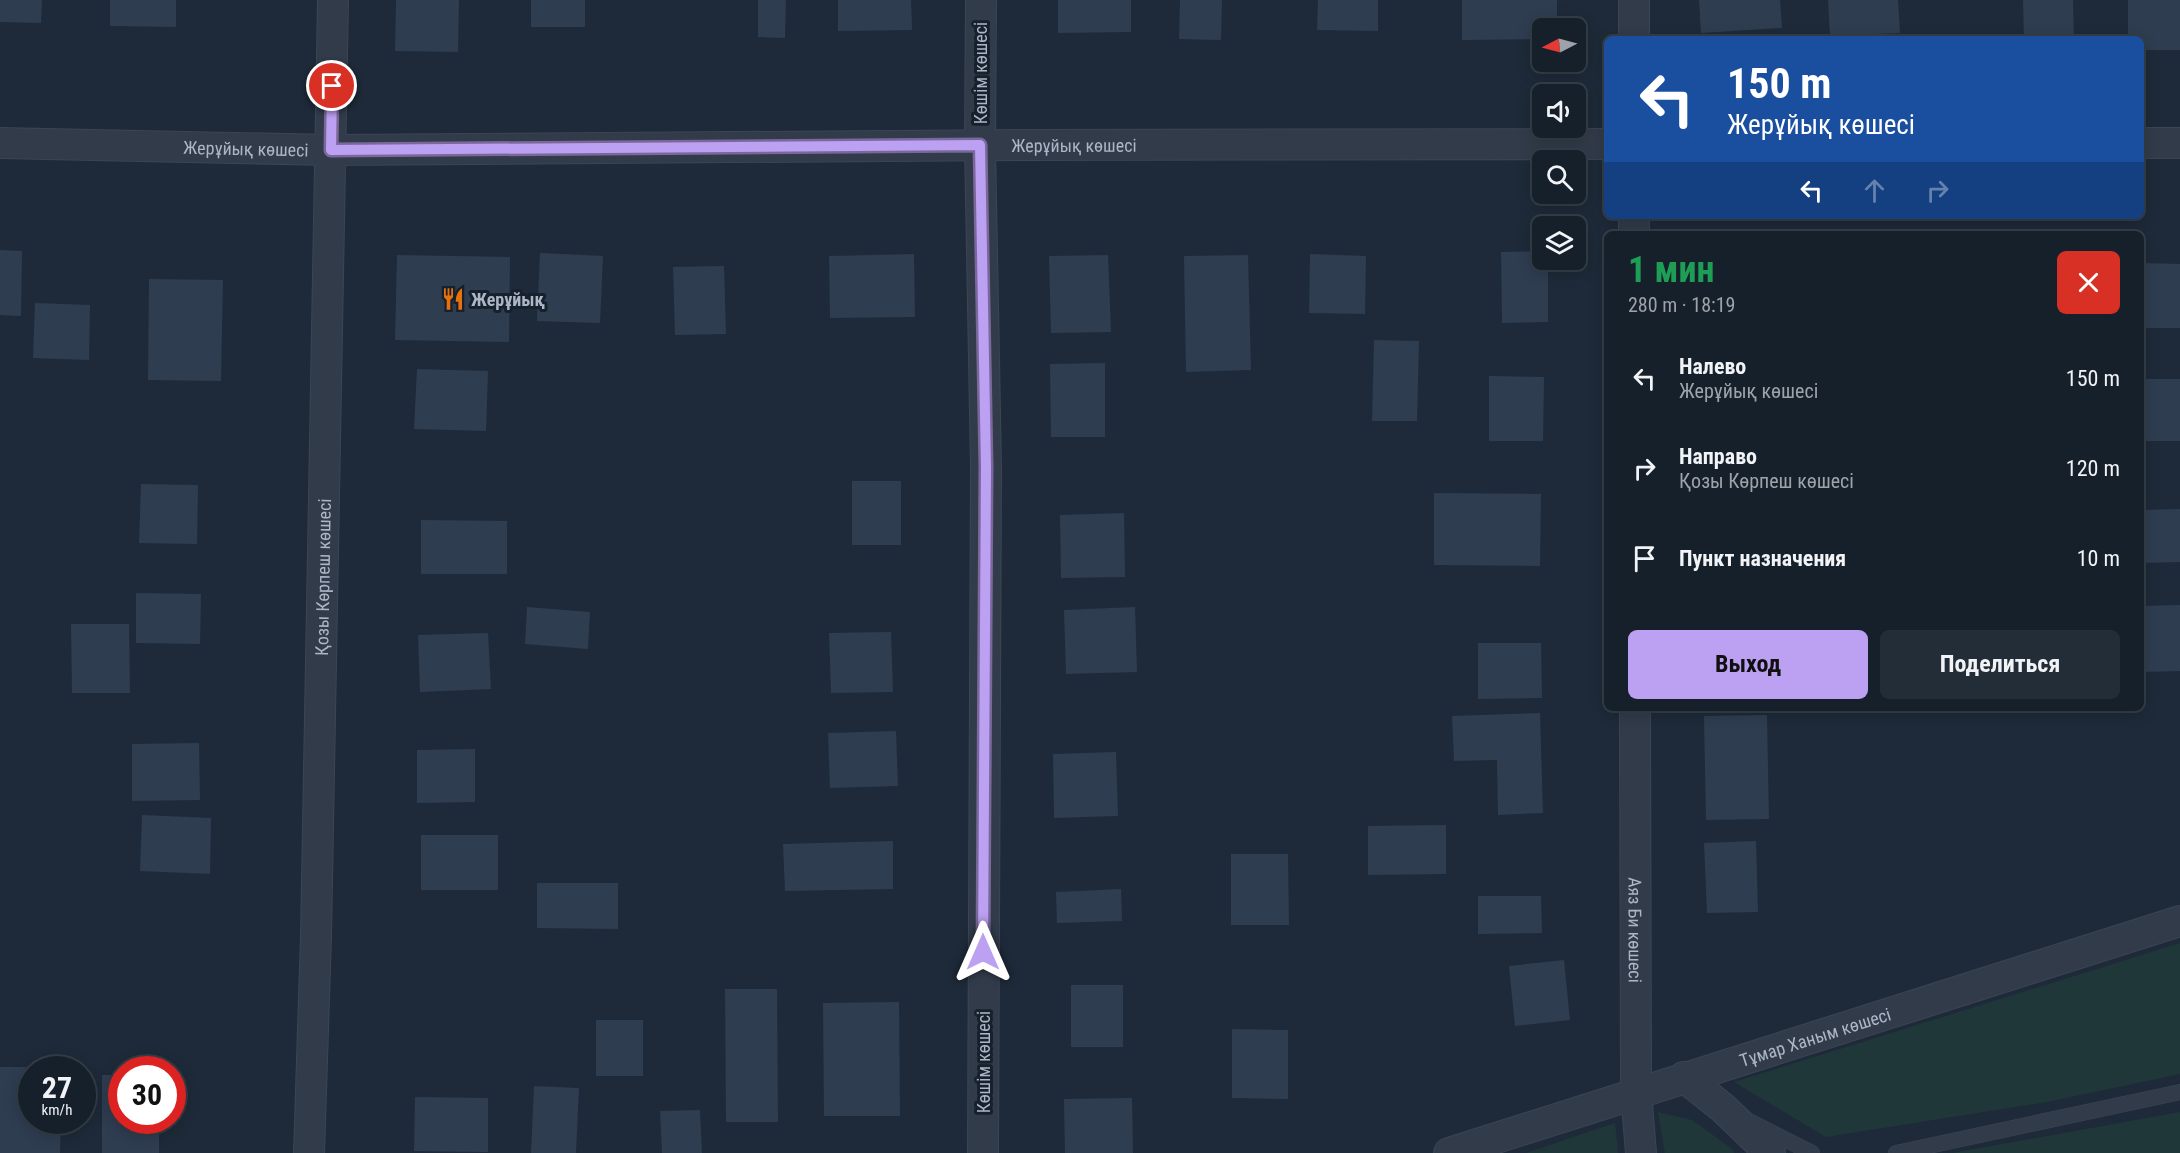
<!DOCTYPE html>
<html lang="ru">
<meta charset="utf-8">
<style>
body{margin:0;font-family:"Roboto Condensed",sans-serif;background:#232d37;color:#f1f3f6;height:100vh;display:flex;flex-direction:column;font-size:22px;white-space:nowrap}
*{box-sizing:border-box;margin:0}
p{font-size:20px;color:#9ea3a9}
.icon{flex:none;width:33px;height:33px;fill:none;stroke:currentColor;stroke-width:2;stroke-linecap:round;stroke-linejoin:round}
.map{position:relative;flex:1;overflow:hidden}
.side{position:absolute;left:1604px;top:231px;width:540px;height:480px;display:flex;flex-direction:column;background:#16202b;border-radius:9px;box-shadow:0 3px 15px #0003,0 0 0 2px #353e47}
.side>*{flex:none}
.top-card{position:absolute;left:1604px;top:36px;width:540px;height:183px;border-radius:9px;box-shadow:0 3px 15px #0003,0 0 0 2px #353e47;background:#1a4fa0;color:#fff;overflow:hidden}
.needle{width:39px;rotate:264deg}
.controls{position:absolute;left:1532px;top:18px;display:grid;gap:12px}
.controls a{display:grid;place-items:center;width:54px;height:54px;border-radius:9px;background:#16202b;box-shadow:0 3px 15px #0003,0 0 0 2px #353e47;font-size:30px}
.speed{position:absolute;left:18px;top:1056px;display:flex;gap:12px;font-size:30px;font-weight:700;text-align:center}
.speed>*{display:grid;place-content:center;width:78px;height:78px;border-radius:50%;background:#16202b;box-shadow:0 3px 15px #0003,0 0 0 2px #353e47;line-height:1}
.speed small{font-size:15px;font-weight:400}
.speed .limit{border:9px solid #d22;background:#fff;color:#111}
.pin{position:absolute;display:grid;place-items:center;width:51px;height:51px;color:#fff;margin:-26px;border:3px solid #fff;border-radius:50%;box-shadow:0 2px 6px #0007}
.me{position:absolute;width:66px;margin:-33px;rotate:0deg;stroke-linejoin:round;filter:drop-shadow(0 0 4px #0008)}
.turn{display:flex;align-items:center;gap:21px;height:126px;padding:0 24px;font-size:27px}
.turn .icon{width:78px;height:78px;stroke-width:2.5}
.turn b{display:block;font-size:42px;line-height:51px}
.lanes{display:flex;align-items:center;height:57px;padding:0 24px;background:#0003;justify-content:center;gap:30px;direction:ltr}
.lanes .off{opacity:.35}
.round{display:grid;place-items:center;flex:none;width:63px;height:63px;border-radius:9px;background:#232d37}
.overview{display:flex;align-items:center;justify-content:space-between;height:102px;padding:0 24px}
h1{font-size:36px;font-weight:700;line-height:45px;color:#1e9e55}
.cta{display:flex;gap:12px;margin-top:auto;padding:12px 24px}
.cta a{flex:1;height:69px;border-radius:9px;background:#bca0f2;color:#111;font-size:24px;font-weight:700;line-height:69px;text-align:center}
.cta a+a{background:#232d37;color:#f1f3f6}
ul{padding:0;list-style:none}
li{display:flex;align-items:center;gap:18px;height:90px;padding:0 24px}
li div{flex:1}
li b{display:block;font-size:22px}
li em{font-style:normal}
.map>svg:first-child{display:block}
</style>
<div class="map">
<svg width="2180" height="1153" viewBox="0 0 2180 1153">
<rect width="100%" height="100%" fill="#1e2a39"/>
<g fill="#20373a">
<path d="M2180 943V1074L2047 1102 1826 1137 1734 1082Z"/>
<path d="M1658 1112 1692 1120 1731 1148 1734 1153H1665Z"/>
<path d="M2180 1112V1153H1953Z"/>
<path d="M1615 1123 1618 1153H1526Z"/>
</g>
<g fill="#2f3d51">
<path d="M0 0H42L41 23 0 22Z"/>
<path d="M110 0H176V27L110 26Z"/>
<path d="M396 0H459L458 52 395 51Z"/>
<rect x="531" y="0" width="54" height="27"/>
<path d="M758 0H786L785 38 758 37Z"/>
<path d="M838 0H911L912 30 838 31Z"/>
<path d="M1058 0H1131V32L1058 33Z"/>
<path d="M1180 0H1222L1221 40 1179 39Z"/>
<path d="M1318 0H1378V31L1317 30Z"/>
<path d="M1462 0H1557V28H1542V39L1462 40Z"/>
<path d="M1699 0H1780L1782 28 1701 33Z"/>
<path d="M1828 0H1898L1900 33 1830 36Z"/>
<path d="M2023 0H2073L2074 38 2024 39Z"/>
<path d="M2128 0H2180V50H2140V39H2128Z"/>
<path d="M0 250 22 251 21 316 0 315Z"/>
<path d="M1542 251V260H1548V322L1502 323 1501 252Z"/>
<path d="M540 253 603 256 600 323 537 321Z"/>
<path d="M914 254 915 317 830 318 829 256Z"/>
<path d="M1310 254 1366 256 1365 314 1309 313Z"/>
<path d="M397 255 510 257 509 342 395 340Z"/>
<path d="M1108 255 1111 332 1051 333 1049 256Z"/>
<path d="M1248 255 1251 370 1186 372 1184 256Z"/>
<path d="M2140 263 2180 264V328H2140Z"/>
<path d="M724 266 726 334 675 335 673 267Z"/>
<path d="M149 279 223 280 221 381 148 380Z"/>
<path d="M35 303 90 305 89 360 33 358Z"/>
<path d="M1374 340 1419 341 1417 421H1372Z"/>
<path d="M1105 363V437H1051L1050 364Z"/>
<path d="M417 369 488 371 486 431 414 429Z"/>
<path d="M1489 376 1544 377 1543 441H1489Z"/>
<rect x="2140" y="379" width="40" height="62"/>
<rect x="852" y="481" width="49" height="64"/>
<path d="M141 484 198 485 197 544 139 543Z"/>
<path d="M1434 493 1541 494 1540 566 1434 565Z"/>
<path d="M2180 509V562L2140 563V510Z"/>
<path d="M1124 513 1125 577 1061 578 1060 515Z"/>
<path d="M421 520 507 521V574H421Z"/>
<path d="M136 593 201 594 200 644 136 643Z"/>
<path d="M2180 605V671L2140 672V606Z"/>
<path d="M527 607 590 612 588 649 525 644Z"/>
<path d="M1135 607 1137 672 1066 674 1064 610Z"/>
<path d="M71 624H129L130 693H72Z"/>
<path d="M891 632 893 692 831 693 829 633Z"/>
<path d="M488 633 491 689 420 692 418 635Z"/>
<path d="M1478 643H1541L1542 698 1478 699Z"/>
<path d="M1540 713 1543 813 1498 815 1497 760 1454 761 1452 716Z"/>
<path d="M1767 715 1769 819 1706 820 1704 716Z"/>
<path d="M896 731 898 786 830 788 828 733Z"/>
<path d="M199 743 200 800 132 801V744Z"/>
<path d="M475 749V802L417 803V750Z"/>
<path d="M1116 752 1118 816 1054 818 1053 754Z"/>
<path d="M142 815 211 818 210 874 140 871Z"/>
<path d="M1446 825V874L1368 875V826Z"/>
<rect x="421" y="835" width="77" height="55"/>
<path d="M893 841V889L785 891 783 844Z"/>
<path d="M1756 841 1758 912 1707 913 1704 843Z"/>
<path d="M1231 854H1288L1289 925H1231Z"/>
<path d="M537 883H618V929L537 928Z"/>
<path d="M1121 889 1122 921 1057 923 1056 892Z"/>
<path d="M1478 896H1541L1542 933 1478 934Z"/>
<path d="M1564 960 1570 1020 1515 1026 1509 966Z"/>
<rect x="1071" y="985" width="52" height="62"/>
<path d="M725 989H777L778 1122H726Z"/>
<path d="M899 1002 900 1116H824L823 1003Z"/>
<rect x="596" y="1020" width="47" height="56"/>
<path d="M1232 1029 1288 1030V1099L1232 1098Z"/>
<path d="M0 1067H61V1070H32V1120H61L60 1153H0Z"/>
<path d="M102 1075H122V1120H159V1153H102Z"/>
<path d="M534 1086 579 1088 576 1153H531Z"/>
<path d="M415 1097 488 1098V1152L414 1151Z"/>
<path d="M1132 1098 1133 1153H1065L1064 1099Z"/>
<path d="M700 1110 702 1153H662L660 1111Z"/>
</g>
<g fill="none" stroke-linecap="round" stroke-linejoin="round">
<g stroke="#3b4553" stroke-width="16">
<g id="lane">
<path d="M1751 1122 1812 1153"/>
<path d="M1896 1153 2180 1092"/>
</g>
</g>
<g stroke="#3b4553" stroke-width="32">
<g id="street">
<path d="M981 0 980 145 986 467 983 1153"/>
<path d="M1634 39V0"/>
<path id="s1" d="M0 143 331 150 1023 145 1606 144"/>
<path d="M2140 143H2180"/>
<path d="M1634 216V234"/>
<path id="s2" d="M1635 708 1636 1092 1641 1153"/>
<path d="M1684 1077 1723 1108 1770 1153"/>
<path id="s3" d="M309 1153 316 937 333 0"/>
<path id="s4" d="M1449 1153 2180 921"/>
</g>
</g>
<use href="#lane" stroke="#323b4a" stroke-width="15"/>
<use href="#street" stroke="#323b4a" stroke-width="30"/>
</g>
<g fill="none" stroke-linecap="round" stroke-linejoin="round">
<g stroke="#7a689d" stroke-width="15">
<path id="route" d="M332 86 331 150 980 145 986 467 983 952"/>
</g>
<use href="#route" stroke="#bca0f2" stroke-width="10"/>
</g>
<defs>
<g id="restaurant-bare" transform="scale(1.8)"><path d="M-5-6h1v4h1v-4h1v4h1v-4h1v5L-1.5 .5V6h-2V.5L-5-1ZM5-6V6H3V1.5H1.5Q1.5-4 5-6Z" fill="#e8710a" stroke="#17212e" stroke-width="2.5" paint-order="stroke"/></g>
</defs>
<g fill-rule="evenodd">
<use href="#restaurant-bare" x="453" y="299"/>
</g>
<g text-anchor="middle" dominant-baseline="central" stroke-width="6" stroke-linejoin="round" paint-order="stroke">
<g font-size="18" fill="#acb6c7" stroke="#17212e">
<text transform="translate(980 73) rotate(-90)">Көшім көшесі</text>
<text stroke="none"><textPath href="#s1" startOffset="1074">Жерұйық көшесі</textPath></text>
<text stroke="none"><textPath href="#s1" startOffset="246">Жерұйық көшесі</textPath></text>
<text stroke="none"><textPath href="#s3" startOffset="576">Қозы Көрпеш көшесі</textPath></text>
<text stroke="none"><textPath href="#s2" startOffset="222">Аяз Би көшесі</textPath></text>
<text stroke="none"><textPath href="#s4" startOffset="384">Тұмар Ханым көшесі</textPath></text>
<text transform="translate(983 1062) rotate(-90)">Көшім көшесі</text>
</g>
<g font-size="18" font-weight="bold" fill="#acb6c7" stroke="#17212e" text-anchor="start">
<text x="471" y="299">Жерұйық</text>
</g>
</g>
</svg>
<div class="controls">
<a><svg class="needle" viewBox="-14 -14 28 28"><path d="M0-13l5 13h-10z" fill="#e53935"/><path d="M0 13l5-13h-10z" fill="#9ea3a9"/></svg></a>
<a><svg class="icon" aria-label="sound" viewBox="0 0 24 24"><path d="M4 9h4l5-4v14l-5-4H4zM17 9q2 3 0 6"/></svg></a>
<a><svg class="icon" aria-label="search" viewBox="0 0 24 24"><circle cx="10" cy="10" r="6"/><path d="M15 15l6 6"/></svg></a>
<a><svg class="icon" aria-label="layers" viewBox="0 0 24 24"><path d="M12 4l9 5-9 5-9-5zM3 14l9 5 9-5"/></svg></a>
</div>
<div class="speed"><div>27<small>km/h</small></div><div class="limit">30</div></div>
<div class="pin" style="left:332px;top:86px;background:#d93025"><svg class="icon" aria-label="arrive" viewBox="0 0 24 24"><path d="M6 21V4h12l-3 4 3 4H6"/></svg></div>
<svg class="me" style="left:983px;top:952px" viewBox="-20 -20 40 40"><path d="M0-17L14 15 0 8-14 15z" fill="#bca0f2" stroke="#fff" stroke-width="4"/></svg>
<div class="top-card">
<div class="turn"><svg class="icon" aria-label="left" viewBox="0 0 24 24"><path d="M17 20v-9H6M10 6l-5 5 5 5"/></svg><div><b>150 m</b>Жерұйық көшесі</div></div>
<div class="lanes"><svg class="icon" aria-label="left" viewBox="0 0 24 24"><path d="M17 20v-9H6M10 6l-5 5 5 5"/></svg><svg class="icon off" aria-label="ahead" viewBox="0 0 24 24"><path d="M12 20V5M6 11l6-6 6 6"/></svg><svg class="icon off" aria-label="right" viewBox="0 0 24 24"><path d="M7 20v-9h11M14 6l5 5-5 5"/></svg></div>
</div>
<section class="side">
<div class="overview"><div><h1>1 мин</h1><p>280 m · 18:19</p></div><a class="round" style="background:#d93025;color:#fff"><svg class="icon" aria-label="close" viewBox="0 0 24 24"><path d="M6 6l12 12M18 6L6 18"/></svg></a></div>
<ul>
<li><svg class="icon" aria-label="left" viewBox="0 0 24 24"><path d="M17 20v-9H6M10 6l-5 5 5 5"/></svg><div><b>Налево</b><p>Жерұйық көшесі</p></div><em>150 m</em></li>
<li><svg class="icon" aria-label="right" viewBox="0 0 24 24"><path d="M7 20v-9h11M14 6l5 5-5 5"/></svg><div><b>Направо</b><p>Қозы Көрпеш көшесі</p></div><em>120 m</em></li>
<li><svg class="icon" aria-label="arrive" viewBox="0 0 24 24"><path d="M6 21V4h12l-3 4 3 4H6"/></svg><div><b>Пункт назначения</b></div><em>10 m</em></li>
</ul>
<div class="cta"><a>Выход</a><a>Поделиться</a></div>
</section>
</div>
